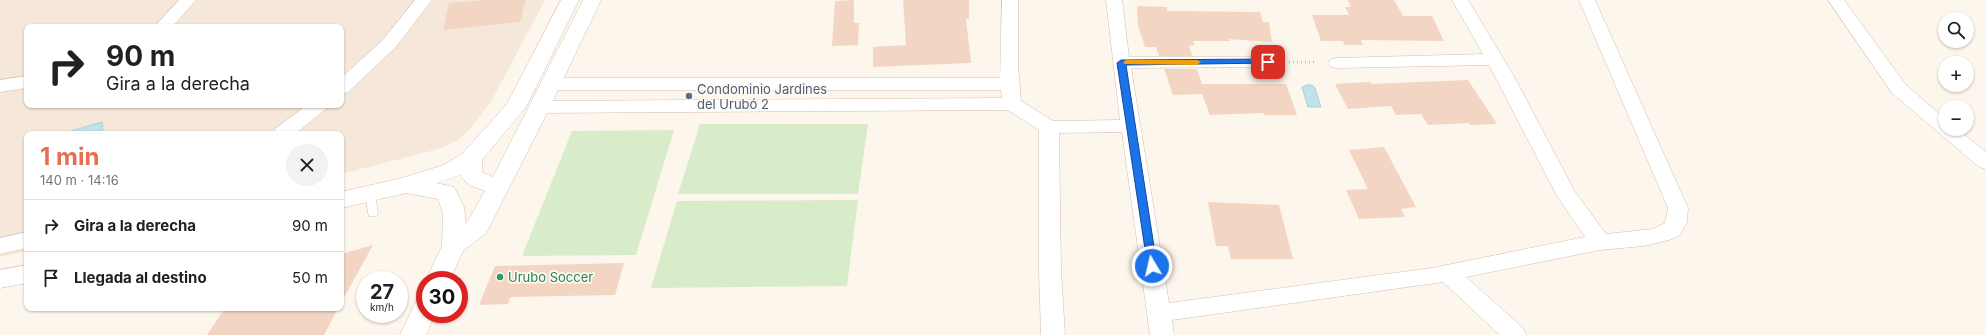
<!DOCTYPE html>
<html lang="es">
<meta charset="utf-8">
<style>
body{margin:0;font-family:Inter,sans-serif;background:#f2f2f2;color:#202124;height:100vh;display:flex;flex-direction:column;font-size:15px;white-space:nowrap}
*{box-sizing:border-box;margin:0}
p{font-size:13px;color:#757577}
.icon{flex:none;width:22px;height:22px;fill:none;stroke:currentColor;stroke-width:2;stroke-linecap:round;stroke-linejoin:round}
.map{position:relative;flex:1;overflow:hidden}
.details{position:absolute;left:24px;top:131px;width:320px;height:180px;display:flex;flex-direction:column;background:#fff;border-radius:8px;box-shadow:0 1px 3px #0004}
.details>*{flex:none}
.guide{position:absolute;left:24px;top:24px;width:320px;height:84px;border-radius:8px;box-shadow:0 1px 3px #0004;background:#fff;color:#202124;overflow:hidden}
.fabs{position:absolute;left:1938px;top:12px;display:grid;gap:8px}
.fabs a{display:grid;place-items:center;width:36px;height:36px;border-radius:50%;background:#fff;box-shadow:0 1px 3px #0004;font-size:20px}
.speed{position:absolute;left:356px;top:271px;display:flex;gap:8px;font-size:20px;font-weight:700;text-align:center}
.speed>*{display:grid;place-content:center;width:52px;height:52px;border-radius:50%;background:#fff;box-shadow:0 1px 3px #0004;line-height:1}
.speed small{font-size:10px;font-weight:400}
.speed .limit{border:6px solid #d22;background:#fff;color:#111}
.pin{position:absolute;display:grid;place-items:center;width:34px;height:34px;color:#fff;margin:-17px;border-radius:8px;box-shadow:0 2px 6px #0006}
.me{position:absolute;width:44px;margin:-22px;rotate:351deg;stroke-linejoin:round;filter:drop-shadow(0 0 3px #0008)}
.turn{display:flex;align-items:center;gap:14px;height:84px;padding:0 16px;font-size:18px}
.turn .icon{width:52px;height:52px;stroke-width:2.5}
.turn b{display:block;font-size:28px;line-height:34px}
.round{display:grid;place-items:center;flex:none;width:42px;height:42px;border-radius:21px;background:#f2f2f2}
.head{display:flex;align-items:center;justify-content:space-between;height:68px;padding:0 16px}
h1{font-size:24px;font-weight:700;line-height:30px;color:#e76f51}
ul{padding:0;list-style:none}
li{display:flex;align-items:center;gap:12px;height:52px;padding:0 16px;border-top:1px solid #e0e0e0}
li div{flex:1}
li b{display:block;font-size:15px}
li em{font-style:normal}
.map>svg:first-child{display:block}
</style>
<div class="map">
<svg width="1986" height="335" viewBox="0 0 1986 335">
<rect width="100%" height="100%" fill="#fdf6ec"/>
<path fill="#f5e8da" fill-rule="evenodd" d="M0 0H545L492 100 470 129 458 140 439 149 341 174V134H27V251L0 257ZM27 27H341V105H27Z"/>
<g fill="#d8ecc9">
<path d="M700 124H868L858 194H678Z"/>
<path d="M674 130 636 255 522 256 572 131Z"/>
<path d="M858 200 847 286 651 288 677 201Z"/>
</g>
<g fill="#bfe3e8" stroke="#a5d3da">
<path d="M1307 85H1312L1315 88 1321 107H1308L1302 87Z"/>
<path d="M102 122 103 130 90 134H68V132Z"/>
</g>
<g fill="#f3d5c3">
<path d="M486 0H526L520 22 443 30 449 3Z"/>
<path d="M854 0V23H859L858 45 832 46 835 1Z"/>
<path d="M903 0H969V19H966L971 63 873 67V47L906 45Z"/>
<path d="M1348 0H1394L1403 16H1432L1444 41 1361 40 1363 45H1344L1343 41H1321L1312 15H1349L1345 7H1351Z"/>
<path d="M1137 6 1167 7V11L1260 12 1263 22H1269L1272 42 1229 39 1230 41H1193L1195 45 1189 46 1192 56H1159L1156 47H1145L1138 25Z"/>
<path d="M1164 69H1197L1202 84H1286L1297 115H1264L1263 113 1210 115 1202 94 1173 95Z"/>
<path d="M1468 80 1497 124 1470 125 1469 123 1428 125 1421 114 1396 115 1391 106 1348 109 1335 84 1370 82 1372 84Z"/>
<path d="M1384 147 1416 207 1401 209 1405 217 1359 219 1346 190 1368 189 1349 150Z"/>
<path d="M1208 202 1279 205 1293 259H1231L1228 246H1216Z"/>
<path d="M373 245 341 303V254Z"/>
<path d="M624 263 615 295 510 297 508 304 479 305 495 266Z"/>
<path d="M225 308H338L324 335H207Z"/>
</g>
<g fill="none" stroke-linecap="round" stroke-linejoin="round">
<g stroke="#d1beb0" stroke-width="1">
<path id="lane" d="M370 189 375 193 378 213 377 216H369L368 213 365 193Z"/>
</g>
<g stroke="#d1beb0" stroke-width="1">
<g id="street">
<path d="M179 0H196L172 27H154Z"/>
<path d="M415 0H432L395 48 348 92 341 94V78L383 40Z"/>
<path d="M1002 0H1018V66L1021 101 1053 121 1120 120 1106 0H1122L1129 57H1268L1274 58 1277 62 1274 66 1268 67 1131 68 1169 303 1432 268 1585 237 1557 196 1489 65 1337 68 1331 67 1328 63 1331 59 1337 58 1483 54 1452 0H1468L1516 80 1575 192 1606 234 1653 229 1665 223 1668 208 1579 0H1595L1688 208 1687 222 1683 230 1679 236 1669 240 1644 246 1600 250 1466 277 1523 328 1527 335H1500L1443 282 1172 320 1174 335H1150L1122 132 1059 133 1061 270 1065 335H1041L1039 270V130L1008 110 540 113 533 111 531 107 533 103 540 101 1002 98 1001 90H551L545 88 542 84 545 80 551 78H1000Z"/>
<path d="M1828 0H1844L1906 85 1945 119V129H1957L1986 152V169L1979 167 1892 93Z"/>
<path d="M27 76V88L0 92V80Z"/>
<path d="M307 105H328L326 109 295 134H272L275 129Z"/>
<path d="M27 232V248L0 254V238Z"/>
</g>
</g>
<g stroke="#d6c0b0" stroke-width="1">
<g id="secondary">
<path d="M561 0H579L526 107 482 160V172L493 177 583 0H601L550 107 489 228 485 234 463 251 450 280H426L442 246 443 213 438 199 406 193 341 208V192L402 178 444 165 463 153 507 104ZM460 175 469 185 485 191 466 224 464 207 454 187 436 183Z"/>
<path d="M27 265V283L0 288V270Z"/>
<path d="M425 298V314H435L426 335H400L416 301Z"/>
</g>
</g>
<path stroke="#d9b8a5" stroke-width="2.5" stroke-dasharray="1 3" stroke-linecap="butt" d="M1289 62H1316"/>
<use href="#lane" fill="#fff" fill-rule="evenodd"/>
<use href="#street" fill="#fff" fill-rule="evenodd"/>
<use href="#secondary" fill="#fff" fill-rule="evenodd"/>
</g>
<path fill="#1a73e8" stroke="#114b97" d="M1268 59 1272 62 1271 63 1126 65 1157 266 1152 270 1148 269 1117 63 1121 60Z"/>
<path fill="#f59e0b" d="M1127 60H1197L1201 62 1197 65 1124 64V61Z"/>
<circle fill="#5c6f8a" stroke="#fffaf3" stroke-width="1.5" cx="689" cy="96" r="4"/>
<circle fill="#2e9e5b" stroke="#fffaf3" stroke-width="1.5" cx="500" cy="277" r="4"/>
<g text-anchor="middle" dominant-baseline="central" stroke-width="3.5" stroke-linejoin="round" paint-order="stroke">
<g font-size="13" fill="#4e5e75" stroke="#fffaf3" text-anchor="start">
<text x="697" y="89">Condominio Jardines<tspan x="697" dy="15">del Urubó 2</tspan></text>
</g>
<g font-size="13" fill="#27864d" stroke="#fffaf3" text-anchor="start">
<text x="508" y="277">Urubo Soccer</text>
</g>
</g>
</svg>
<div class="fabs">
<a><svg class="icon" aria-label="search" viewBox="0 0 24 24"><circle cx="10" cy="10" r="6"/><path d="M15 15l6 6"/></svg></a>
<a>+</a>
<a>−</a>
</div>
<div class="speed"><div>27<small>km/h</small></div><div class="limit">30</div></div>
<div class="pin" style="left:1268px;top:62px;background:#d93025"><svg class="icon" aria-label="arrive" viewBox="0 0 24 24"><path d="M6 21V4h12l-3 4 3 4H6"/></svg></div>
<svg class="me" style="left:1152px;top:266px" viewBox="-20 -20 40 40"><circle r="17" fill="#1a73e8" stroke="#fff" stroke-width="3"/><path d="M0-11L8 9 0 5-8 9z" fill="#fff"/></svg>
<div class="guide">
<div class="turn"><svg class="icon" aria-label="right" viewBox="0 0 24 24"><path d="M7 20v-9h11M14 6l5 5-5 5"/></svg><div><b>90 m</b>Gira a la derecha</div></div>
</div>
<section class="details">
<div class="head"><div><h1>1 min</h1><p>140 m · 14:16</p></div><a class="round"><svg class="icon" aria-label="close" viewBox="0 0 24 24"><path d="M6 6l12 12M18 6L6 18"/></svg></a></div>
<ul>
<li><svg class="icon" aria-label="right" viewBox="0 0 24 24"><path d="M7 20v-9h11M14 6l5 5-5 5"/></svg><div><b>Gira a la derecha</b></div><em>90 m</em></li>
<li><svg class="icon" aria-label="arrive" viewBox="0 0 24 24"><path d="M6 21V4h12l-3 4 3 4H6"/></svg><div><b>Llegada al destino</b></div><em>50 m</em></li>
</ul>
</section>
</div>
